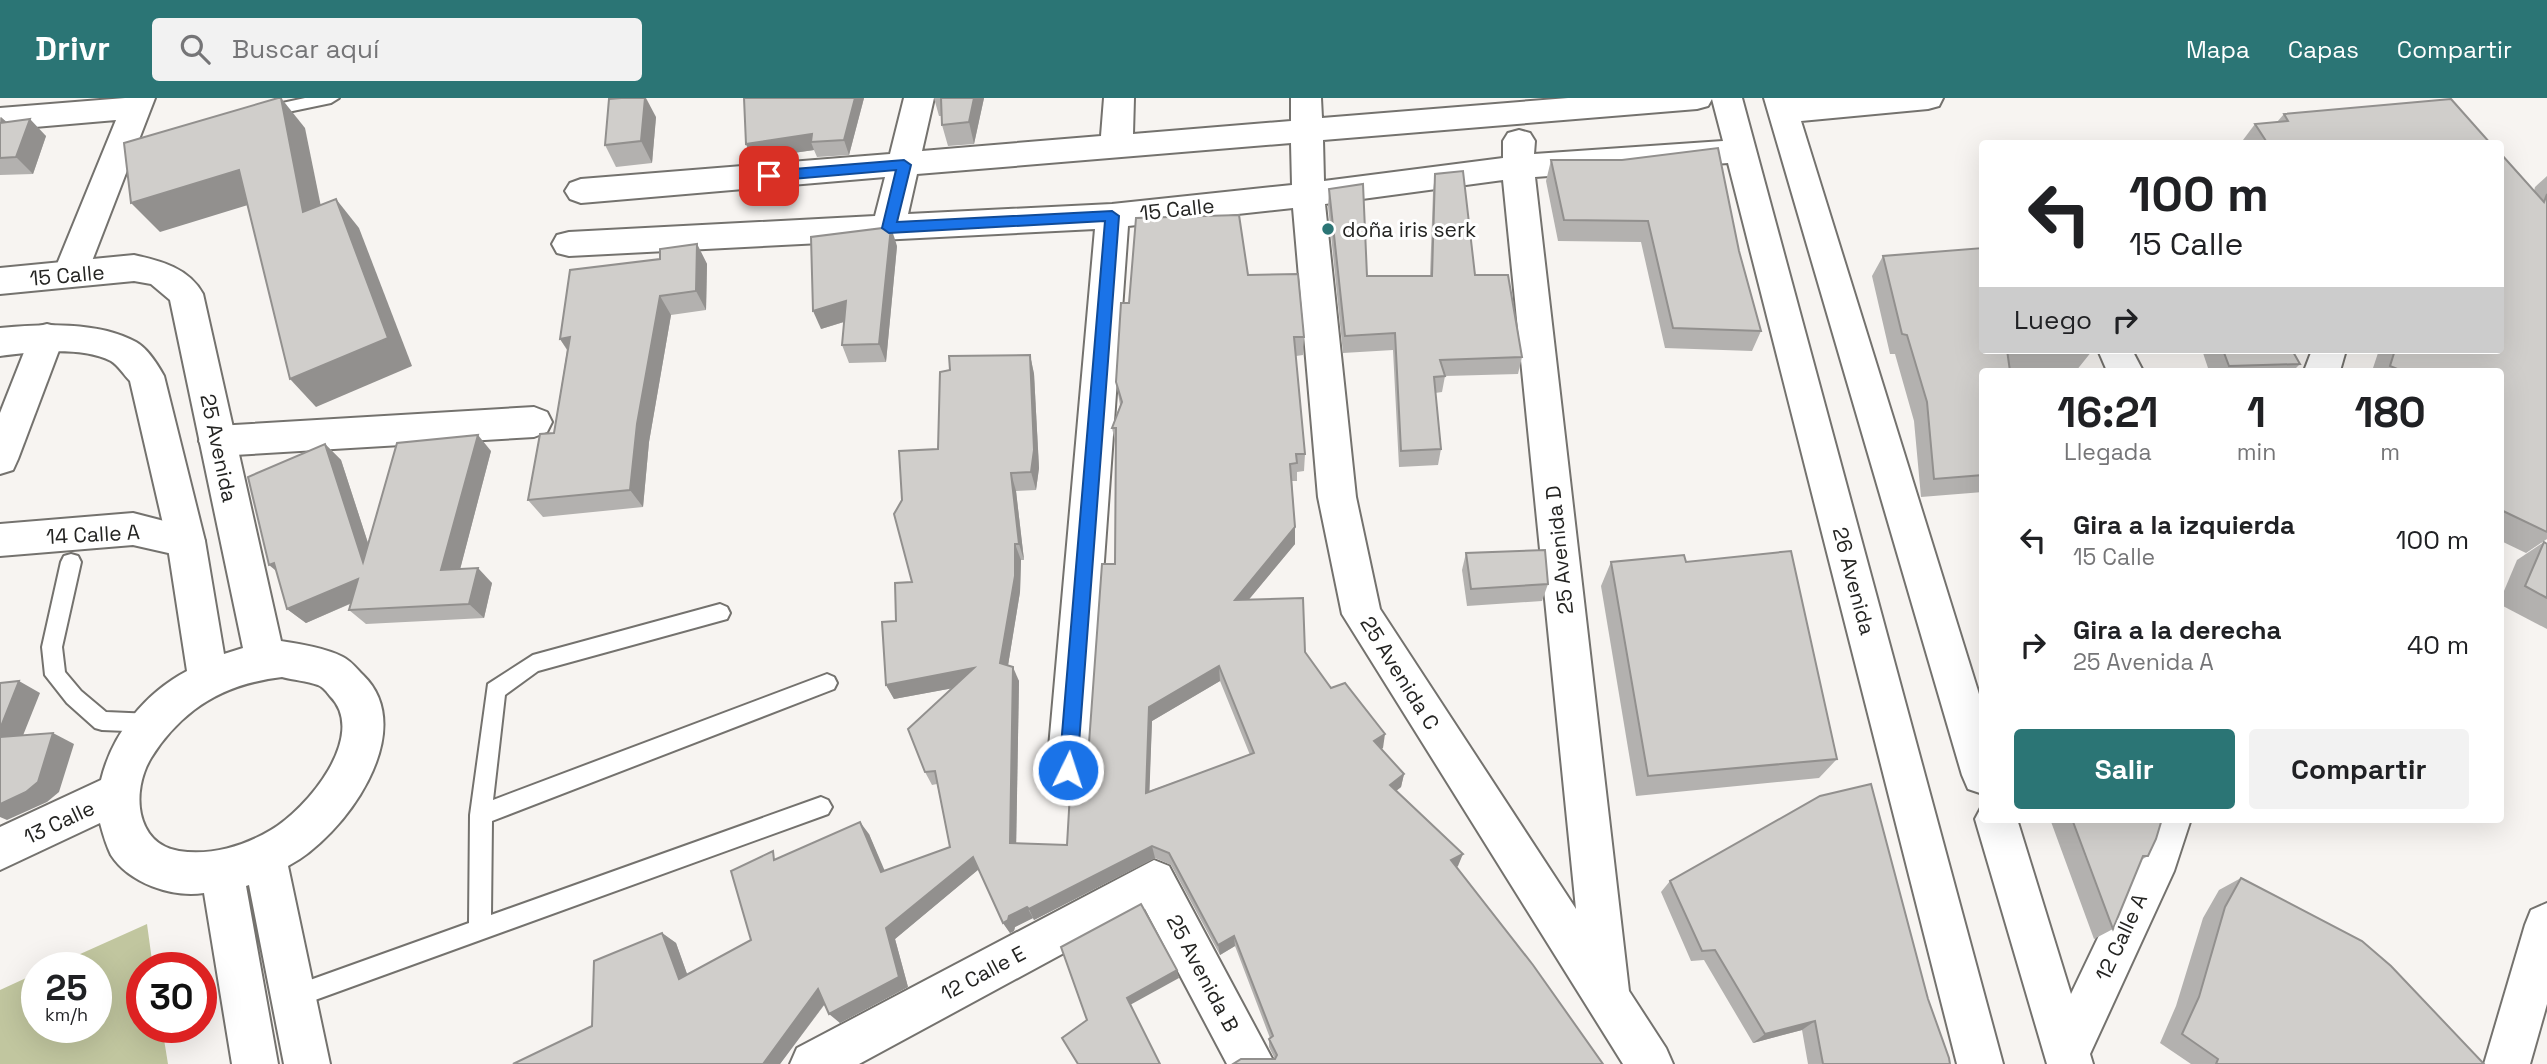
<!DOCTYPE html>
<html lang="es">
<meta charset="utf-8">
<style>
body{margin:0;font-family:"Space Grotesk",sans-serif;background:#f2f2f2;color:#202124;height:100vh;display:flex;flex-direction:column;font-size:26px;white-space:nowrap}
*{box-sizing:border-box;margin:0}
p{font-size:23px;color:#757577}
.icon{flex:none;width:38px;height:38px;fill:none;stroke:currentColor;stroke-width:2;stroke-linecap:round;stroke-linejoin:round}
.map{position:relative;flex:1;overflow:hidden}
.panel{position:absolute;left:1979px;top:270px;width:525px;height:455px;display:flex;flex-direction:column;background:#fff;border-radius:7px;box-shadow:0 7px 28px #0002}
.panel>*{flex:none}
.guide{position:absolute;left:1979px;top:42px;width:525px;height:214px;border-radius:7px;box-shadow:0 7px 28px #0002;background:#fff;color:#202124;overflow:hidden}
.speed{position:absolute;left:21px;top:854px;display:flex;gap:14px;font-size:35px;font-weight:700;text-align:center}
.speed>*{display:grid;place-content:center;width:91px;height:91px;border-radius:50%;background:#fff;box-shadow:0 7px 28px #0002;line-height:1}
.speed small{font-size:18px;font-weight:400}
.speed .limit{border:10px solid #d22;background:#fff;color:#111}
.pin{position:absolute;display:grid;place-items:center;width:60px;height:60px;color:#fff;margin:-30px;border-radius:14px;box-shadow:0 4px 10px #0006}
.me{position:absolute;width:77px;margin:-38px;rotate:4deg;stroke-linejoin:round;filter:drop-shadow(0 0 5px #0008)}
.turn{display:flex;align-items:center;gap:24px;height:147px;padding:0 35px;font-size:32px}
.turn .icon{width:91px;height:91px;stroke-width:2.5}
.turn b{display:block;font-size:49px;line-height:60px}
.then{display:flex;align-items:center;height:66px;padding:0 35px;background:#0003;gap:14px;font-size:26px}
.eta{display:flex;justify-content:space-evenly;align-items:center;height:119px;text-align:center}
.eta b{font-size:42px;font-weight:600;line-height:49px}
.action{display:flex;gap:14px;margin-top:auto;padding:14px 35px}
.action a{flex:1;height:80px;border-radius:7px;background:#2b7575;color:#fff;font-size:28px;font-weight:600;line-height:80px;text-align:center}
.action a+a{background:#f2f2f2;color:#202124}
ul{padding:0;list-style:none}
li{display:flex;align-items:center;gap:21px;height:105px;padding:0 35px}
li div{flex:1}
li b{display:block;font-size:26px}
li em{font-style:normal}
header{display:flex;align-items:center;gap:42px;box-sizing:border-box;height:98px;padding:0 35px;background:#2b7575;color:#fff}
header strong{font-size:33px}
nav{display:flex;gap:38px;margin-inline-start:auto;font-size:24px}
.search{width:490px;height:63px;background:#f2f2f2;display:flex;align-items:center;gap:18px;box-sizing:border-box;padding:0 24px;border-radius:7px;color:#757577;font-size:26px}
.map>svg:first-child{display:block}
</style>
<header>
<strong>Drivr</strong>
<div class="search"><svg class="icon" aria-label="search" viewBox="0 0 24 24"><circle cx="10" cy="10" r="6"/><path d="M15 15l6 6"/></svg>Buscar aquí</div>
<nav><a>Mapa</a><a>Capas</a><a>Compartir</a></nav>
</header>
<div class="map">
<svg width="2547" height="966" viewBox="0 0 2547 966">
<rect width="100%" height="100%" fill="#f7f4f1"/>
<path fill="#c1c69f" d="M147 826 153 870H142V929H162L168 966H0V892L37 875V929H96V870H49Z"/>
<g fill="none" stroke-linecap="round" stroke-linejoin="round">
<g stroke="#74726e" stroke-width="4">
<g id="lane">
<path d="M305 0H339L331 5 264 19 256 14 264 9Z"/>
<path d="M71 456 78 458 81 464 62 549 65 574 81 593 106 614 152 616 159 618 162 625 159 632 152 634 102 632 95 630 67 605 45 577 42 549 61 464 64 458Z"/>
<path d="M720 506 727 509 730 515 727 521 538 573 505 597 493 702 827 576 834 579 837 585 834 591 492 723 491 817 821 699 828 702 832 709 828 716 293 910 285 907 282 899 285 891 469 825 470 717 488 586 533 557Z"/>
</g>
</g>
<g stroke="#74726e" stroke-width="4">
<g id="street">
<path d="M125 0H155L87 176 82 185 70 189 58 185 53 176 116 22 0 32V10Z"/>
<path d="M904 0H934L922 53 1101 38 1104 0H1134L1133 36 1291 23V0H1321L1322 20 1568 0H1742L2003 966H1957L1728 65 1535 79 1629 893 1666 950 1673 966H1623L1342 516 1318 399 1293 110 1128 128 1089 672 1083 686 1068 691 1053 686 1047 672 1095 131 569 158 557 155 552 146 557 137 569 134 875 118 885 79 581 105 570 101 565 93 570 85 581 81 890 56ZM1712 1 1723 43 1534 56 1535 43 1530 35 1519 32 1508 35 1503 43V60L1324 83 1323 42 1697 11 1708 8ZM1291 45 1292 87 1112 106 908 116 917 76ZM1503 82 1576 811 1380 511 1356 399 1325 106Z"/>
<path d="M1764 0H1943L1939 8 1928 11 1801 23 1983 609V696L1968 691 1962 677Z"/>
<path d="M47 226 59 229 64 239 18 361 13 372 0 376V315L30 239 35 229Z"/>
<path d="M2098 252H2132L2143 273H2107Z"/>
<path d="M2312 252H2346L2340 273H2304Z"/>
<path d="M534 309 547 314 552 324 547 334 534 339 217 358 204 353 199 343 204 333 217 328Z"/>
<path d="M133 415 199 432 205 443 199 454 186 459 133 447 0 458V426Z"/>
<path d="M1983 706V721H2017L2071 896 2139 754 2149 721H2191L2174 773 2090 956 2093 966H2047L1975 721Z"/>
<path d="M1154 762 1169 768 1275 966H1227L1145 811 859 966H790L797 950Z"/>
</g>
</g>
<g stroke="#74726e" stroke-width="4">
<g id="secondary">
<path d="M134 157C161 163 189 170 203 196L281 543C300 546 326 550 343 559 351 563 357 571 363 577 421 633 343 740 288 768L330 966H284L249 787 246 788 278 966H232L204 795C172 800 129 785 111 757 106 747 103 736 100 725L0 772V729L101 682C112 636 145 595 187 573L167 443 130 283C124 277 118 267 111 263 80 248 33 254 0 258V230C41 226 99 223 136 244 147 250 158 267 164 278L205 443 224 556 243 550 170 202 151 186 134 183 0 196V170ZM282 579C293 582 307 583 318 587 323 589 327 594 330 598 369 637 307 711 271 732 244 748 211 758 179 753 135 746 131 693 151 660 162 642 177 625 194 612 220 592 249 583 282 579Z"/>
<path d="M2547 805V906L2530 966H2484L2525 827 2531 812Z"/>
</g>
</g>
<use href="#lane" fill="#fff" fill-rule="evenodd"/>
<use href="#street" fill="#fff" fill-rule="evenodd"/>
<use href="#secondary" fill="#fff" fill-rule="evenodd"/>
</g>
<g fill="#b3b1af" fill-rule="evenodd">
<path d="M864 0 849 57 817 59 814 52 752 61 746 46Z"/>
<path d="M934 0H984L974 46 948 48 942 27V18H939Z"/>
<path d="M2284 16 2491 46H2240L2255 26 2277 24Z"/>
<path d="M0 19 7 24 46 38 33 76 0 77Z"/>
<path d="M656 19 652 65 616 69 605 47Z"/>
<path d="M1551 62 1739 153 1761 233 1752 253 1665 250 1641 144 1558 143 1546 83Z"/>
<path d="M1435 76 1475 177 1522 259 1518 276 1445 278 1442 294 1435 295 1441 351 1438 367 1399 369 1393 252 1343 255 1328 108 1329 91 1367 178H1430L1433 94Z"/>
<path d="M2547 78V441L2526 455 2501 443V273H2372L2379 252H2501L2534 93 2535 89Z"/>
<path d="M697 146 707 166 706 212 671 217 649 344 643 409 543 419 528 402 554 335 567 252 560 241 660 161Z"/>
<path d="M897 148 886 264 849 265 842 247 844 224 821 231Z"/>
<path d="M1883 158 2092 253 2076 273H1983V394L1921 399 1914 323 1895 256H1890L1872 178Z"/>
<path d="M1248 177 1304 239 1303 257 1296 258 1305 356 1304 373 1297 374V383H1292L1295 429V446L1249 501 1305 554 1331 590 1383 650 1381 651 1404 676 1401 689 1396 693 1458 768 1275 961 1269 949V941L1270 940 1235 848 1220 857 1171 767 1155 760 1034 822 1033 820 1015 829 1014 833 1010 835 1003 825 979 771 895 841 908 889 840 925 825 906 780 966 592 928 662 835 676 845 687 876 751 842 779 760 869 736 884 773 950 749 937 686 932 687 925 674 953 590 894 601 886 587 896 523 912 484 938 351 1030 257 1034 276 1039 370 1036 392 1016 393 1024 462H1021L1020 494 1008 567 1019 583 1016 745 1067 747 1081 674 1088 659 1115 466 1116 348 1112 330 1120 307 1116 284 1129 205ZM1220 583 1250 657 1149 693 1152 623Z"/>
<path d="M2202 252H2292L2300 266 2293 273H2209Z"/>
<path d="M325 346 341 362 368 445 491 353 460 471 492 485 484 520 366 526 349 512 350 506 306 525 287 511Z"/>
<path d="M2544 444 2547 446V531L2501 507V500L2517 462Z"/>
<path d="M1466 455 1548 486 1542 503 1467 508 1462 472Z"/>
<path d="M1611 464 1837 661 1819 680 1636 698 1601 488Z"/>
<path d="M2050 721H2162L2148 758 2141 762 2113 831 2094 841Z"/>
<path d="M2241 780 2484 966H2191L2160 945 2176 908 2203 820 2219 792Z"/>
<path d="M1670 783 1928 901 1950 966H1808L1802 932 1753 945 1704 862 1691 863 1661 794Z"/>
</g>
<g fill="#92908e">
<path d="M281 0 305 30 328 143 303 114Z"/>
<path d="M645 0H646L656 19 652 65 641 43Z"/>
<path d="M855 0H864L849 57 844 42Z"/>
<path d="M974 0H984L974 46 969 24Z"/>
<path d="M1 19 18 35 0 31Z"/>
<path d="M30 21 46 38 33 76 16 59Z"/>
<path d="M812 36 811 44 814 52 752 61 746 46Z"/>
<path d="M239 72 264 102 160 134 131 105Z"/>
<path d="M336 101 359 130 412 268 316 309 290 281Z"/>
<path d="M891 129 897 148 886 264 879 246Z"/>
<path d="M697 146 707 166 706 212 696 193Z"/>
<path d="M660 198 671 217 649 344 643 409 630 392 637 326Z"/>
<path d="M846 203 853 221 821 231 813 213Z"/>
<path d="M570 239 573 260 560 241Z"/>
<path d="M1030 257 1034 276 1039 370 1036 392 1031 374Z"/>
<path d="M478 337 491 353 456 487 441 472Z"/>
<path d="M325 346 341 362 379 479 363 464Z"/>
<path d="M1011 375 1016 393 1024 462 1019 446Z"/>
<path d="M1295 429V446L1236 517 1235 502Z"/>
<path d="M1015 446 1021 462 1020 494 1006 580 1000 565Z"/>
<path d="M274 465 287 482 269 467Z"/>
<path d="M478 470 492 485 484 520 469 506Z"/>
<path d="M358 481 374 495 306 525 287 511Z"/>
<path d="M1219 568 1220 583 1152 623 1149 707 1146 695 1149 609Z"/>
<path d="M1013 569 1019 583 1016 757 1010 745Z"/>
<path d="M974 570 981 585 894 601 886 587Z"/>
<path d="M19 583 40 595 18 650 0 640V631Z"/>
<path d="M53 635 74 646 59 694 47 704 7 722 0 719V706Z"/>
<path d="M1385 636 1383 650 1372 656 1374 643Z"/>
<path d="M1404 676 1401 689 1387 700 1390 687Z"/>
<path d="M860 724 869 736 890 785 881 774Z"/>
<path d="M1152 748 1155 760 1034 822 1029 811Z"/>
<path d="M1463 756 1458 768 1447 773 1451 762Z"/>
<path d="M973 759 979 771 895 841 908 889 840 925 829 916 886 830Z"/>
<path d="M1027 809 1033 820 1015 829 1014 833 1010 835 1003 825 1009 818Z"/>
<path d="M662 835 676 845 692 890 679 881Z"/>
<path d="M1234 838 1235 848 1220 857 1218 847Z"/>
<path d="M1177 872 1179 880 1130 907 1127 900Z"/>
<path d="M818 891 829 900 780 966H763Z"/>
<path d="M1815 923 1802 932 1753 945 1765 936Z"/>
</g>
<g fill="#d0cecb" stroke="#92908e" stroke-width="2" fill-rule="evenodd">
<path d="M278 0H281L303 114 336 101 388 240 290 281 239 72 131 105 124 45Z"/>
<path d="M621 0H645L641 43 605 47 609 1Z"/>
<path d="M744 0H855L844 42 811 44 812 36 746 46Z"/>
<path d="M941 0H974L969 24 942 27Z"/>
<path d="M2451 1 2491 46H2268L2255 26 2288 23 2284 16Z"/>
<path d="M30 21 16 59 0 60V25Z"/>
<path d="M1718 50 1739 153 1761 233 1673 230 1648 123 1564 122 1551 62H1622Z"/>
<path d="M2501 56 2544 104 2547 96V434L2501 412V273H2402L2390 268 2395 252H2501Z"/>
<path d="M1463 73 1475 177H1508L1522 259 1440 262 1445 278 1434 279 1441 351 1401 353 1395 235 1345 238 1329 91 1363 86 1367 178H1432L1435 76Z"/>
<path d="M1239 117 1248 177 1298 176 1304 239H1294L1305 356H1296L1297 365 1290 366 1295 429 1235 502 1303 500 1305 554 1331 590 1345 585 1385 636 1374 643 1404 676 1390 687 1463 756 1451 762 1533 867 1603 966H1233L1241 961H1275L1277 957 1269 941 1273 938 1234 838 1218 847 1169 755 1152 748 1029 811 1027 809 1009 818 1008 822 1003 825 973 759 886 830 899 879 829 916 818 891 763 966H513L592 928 594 863 662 835 679 881 751 842 731 773 773 753 774 762 860 724 881 774 950 749 935 673 925 674 908 631 974 570 886 587 882 524 896 523 895 485 912 484 894 416 902 402 899 353 938 351 940 274 950 272 949 258 1030 257 1034 352 1031 374 1011 375 1019 446H1015V478L1000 565 1013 569 1010 745 1067 747 1071 678 1081 674 1088 659 1102 466H1115L1116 330H1112L1122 304 1116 284 1121 205H1129L1136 120ZM1219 568 1254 655 1146 695 1149 609Z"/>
<path d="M891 129 879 246 842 247 846 203 813 213 811 139Z"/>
<path d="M697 146 696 193 660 198 637 326 630 392 528 402 540 336 554 335 570 239 560 241 570 172 660 161V151Z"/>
<path d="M1983 150V252H2091L2092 253 2007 252 2010 273H1983V377L1934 381 1927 304 1907 237 1902 236 1883 158Z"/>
<path d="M2223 252H2292L2300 266 2229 268Z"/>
<path d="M478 337 441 472 478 470 469 506 349 512 358 481 287 511 274 465 269 467 248 379 325 346 363 464 397 345Z"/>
<path d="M2544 444 2547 446V500L2525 488Z"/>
<path d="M1545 452 1548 486 1471 491 1466 455Z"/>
<path d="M1791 453 1837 661 1648 678 1611 464 1684 457 1686 464Z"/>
<path d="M19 583 0 631V585Z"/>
<path d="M53 635 38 684 26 694 0 706V639Z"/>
<path d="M1871 686 1928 901 1949 960 1950 966H1823L1815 923 1765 936 1715 852 1702 853 1670 783 1820 698Z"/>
<path d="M2072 721H2162L2156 741 2148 758H2143L2113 831Z"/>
<path d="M2241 780 2362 843 2391 868 2484 966H2216L2218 961 2182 936 2199 899 2225 809Z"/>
<path d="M1141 806 1177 872 1127 900 1160 966H1078L1062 940 1087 922 1061 849Z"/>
</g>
<path fill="#1a73e8" stroke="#114b97" stroke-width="2" d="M904 62 911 67 897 124 1112 113 1119 118 1077 672 1074 677 1068 680 1062 677 1059 672 1105 123 889 135 882 130 896 72 769 83 763 78 769 73Z"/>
<circle fill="#2b7575" stroke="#fff" stroke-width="2.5" cx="1328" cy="131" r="7"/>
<g text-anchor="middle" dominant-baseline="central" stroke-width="6" stroke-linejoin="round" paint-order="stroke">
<g font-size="21" fill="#242422" stroke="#fff">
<text transform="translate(1177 111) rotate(-6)">15 Calle</text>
<text transform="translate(67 177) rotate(-5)">15 Calle</text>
<text transform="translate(219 350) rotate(78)">25 Avenida</text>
<text transform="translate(93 436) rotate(-3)">14 Calle A</text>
<text transform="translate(1559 452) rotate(-96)">25 Avenida D</text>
<text transform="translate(1854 483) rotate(75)">26 Avenida</text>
<text transform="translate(1400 575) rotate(58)">25 Avenida C</text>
<text transform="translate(59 724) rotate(-25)">13 Calle</text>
<text transform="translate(2121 839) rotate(-65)">12 Calle A</text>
<text transform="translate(983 875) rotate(-28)">12 Calle E</text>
<text transform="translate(1203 875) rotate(62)">25 Avenida B</text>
</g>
<g font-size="21" fill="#242422" stroke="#fff" text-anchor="start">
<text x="1342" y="131">doña iris serk</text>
</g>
</g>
</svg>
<div class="speed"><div>25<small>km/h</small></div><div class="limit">30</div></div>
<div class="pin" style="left:769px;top:78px;background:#d93025"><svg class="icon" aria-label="arrive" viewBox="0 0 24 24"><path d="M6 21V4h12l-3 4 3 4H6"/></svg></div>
<svg class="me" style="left:1068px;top:672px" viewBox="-20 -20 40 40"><circle r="17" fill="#1a73e8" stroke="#fff" stroke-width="3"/><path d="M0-11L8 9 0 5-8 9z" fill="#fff"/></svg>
<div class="guide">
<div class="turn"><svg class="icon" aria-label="left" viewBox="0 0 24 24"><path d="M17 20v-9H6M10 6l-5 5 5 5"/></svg><div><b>100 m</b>15 Calle</div></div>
<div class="then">Luego<svg class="icon" aria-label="right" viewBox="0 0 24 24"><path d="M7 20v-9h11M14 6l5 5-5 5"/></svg></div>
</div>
<section class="panel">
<div class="eta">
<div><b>16:21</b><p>Llegada</p></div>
<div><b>1</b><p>min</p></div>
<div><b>180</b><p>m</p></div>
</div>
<ul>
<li><svg class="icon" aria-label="left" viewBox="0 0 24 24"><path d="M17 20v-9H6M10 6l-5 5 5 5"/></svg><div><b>Gira a la izquierda</b><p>15 Calle</p></div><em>100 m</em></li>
<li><svg class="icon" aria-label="right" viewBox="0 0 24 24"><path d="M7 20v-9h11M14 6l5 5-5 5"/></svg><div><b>Gira a la derecha</b><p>25 Avenida A</p></div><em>40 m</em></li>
</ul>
<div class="action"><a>Salir</a><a>Compartir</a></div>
</section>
</div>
